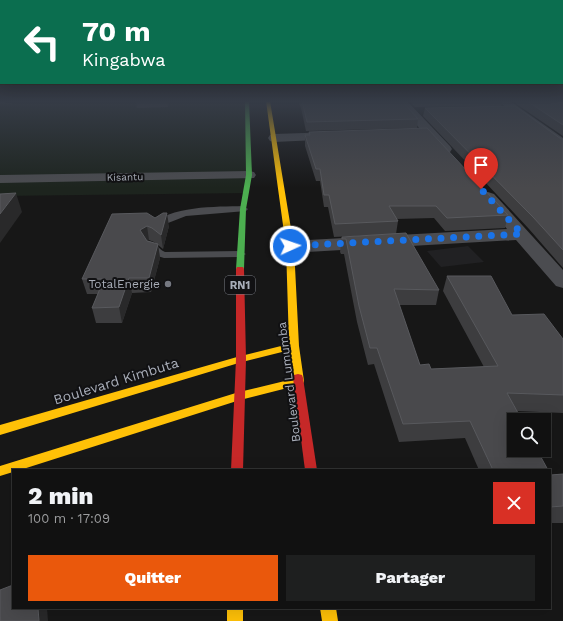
<!DOCTYPE html>
<html lang="fr">
<meta charset="utf-8">
<style>
body{margin:0;font-family:"Work Sans",sans-serif;background:#1e1f1f;color:#f1f3f6;height:100vh;display:flex;flex-direction:column;font-size:15px;white-space:nowrap}
*{box-sizing:border-box;margin:0}
p{font-size:13px;color:#9c9d9f}
.icon{flex:none;width:22px;height:22px;fill:none;stroke:currentColor;stroke-width:2;stroke-linecap:round;stroke-linejoin:round}
.map{position:relative;flex:1;overflow:hidden}
.details{position:absolute;left:12px;top:469px;width:539px;height:140px;display:flex;flex-direction:column;background:#111;border-radius:0px;box-shadow:0 4px 16px #0002,0 0 0 1px #303131}
.details>*{flex:none}
.hud{position:absolute;left:0px;top:0px;width:563px;height:84px;box-shadow:0 4px 16px #0002,0 0 0 1px #303131;background:#0b6e4f;color:#fff;overflow:hidden}
.controls{position:absolute;left:507px;top:413px;display:grid;gap:8px}
.controls a{display:grid;place-items:center;width:44px;height:44px;border-radius:0px;background:#111;box-shadow:0 4px 16px #0002,0 0 0 1px #303131;font-size:20px}
.pin{position:absolute;display:grid;place-items:center;width:34px;height:34px;color:#fff;margin:-41px -17px;border-radius:50% 50% 50% 0;rotate:-45deg;box-shadow:0 0 4px #0007}
.pin .icon{rotate:45deg}
.me{position:absolute;width:44px;margin:-22px;rotate:87deg;stroke-linejoin:round;filter:drop-shadow(0 0 3px #0008)}
.turn{display:flex;align-items:center;gap:14px;height:84px;padding:0 16px;font-size:18px}
.turn .icon{width:52px;height:52px;stroke-width:2.5}
.turn b{display:block;font-size:28px;line-height:34px}
.round{display:grid;place-items:center;flex:none;width:42px;height:42px;border-radius:0px;background:#1e1f1f}
.headline{display:flex;align-items:center;justify-content:space-between;height:68px;padding:0 16px}
h1{font-size:24px;font-weight:800;line-height:30px}
.primary-button{display:flex;gap:8px;margin-top:auto;padding:8px 16px}
.primary-button a{flex:1;height:46px;border-radius:0px;background:#ea580c;color:#fff;font-size:16px;font-weight:800;line-height:46px;text-align:center}
.primary-button a+a{background:#1e1f1f;color:#f1f3f6}
.map>svg:first-child{display:block}
</style>
<div class="map">
<svg width="563" height="621" viewBox="0 0 563 621">
<rect width="100%" height="100%" fill="#171717"/>
<path fill="#212123" d="M468 246 484 262 441 267 427 251Z"/>
<path fill="#1d241e" d="M0 101H246L249 193 0 196Z"/>
<g fill="none" stroke-linecap="round" stroke-linejoin="round">
<g fill="#4b4c50" fill-rule="evenodd">
<path d="M243 206 248 209 246 211 186 216 168 223 156 230 151 227C168 205 217 207 243 206Z"/>
<path d="M149 241C156 242 158 249 165 252L240 251 246 254 240 257 164 258 151 254 144 244Z"/>
</g>
<g fill="#4b4c50" fill-rule="evenodd">
<path d="M396 101H407L450 146 452 149 450 152H440Z"/>
<path d="M498 101H510L563 138V148L558 147Z"/>
<path d="M335 132 339 133 341 136 339 139 274 142 270 141 268 138 270 135 274 134Z"/>
<path d="M249 171 254 172 256 175 254 178 0 183V175Z"/>
<path d="M488 192 494 194 563 270V288L556 286 516 240 290 253 283 251 281 247 283 243 290 241 507 229 480 197 482 194Z"/>
</g>
<path fill="#4caf50" fill-rule="evenodd" d="M245 101H249L252 175 246 209 244 269 240 271 236 269 240 209 246 175Z"/>
<g fill="#ffc107" fill-rule="evenodd">
<path d="M266 101H270L294 247 299 346 304 381 303 384 240 400 20 470H13V472L0 476V466L239 392 293 379 290 350 242 362 0 435V425L237 357 289 344 286 247Z"/>
<rect x="227" y="608" width="16" height="13"/>
<path d="M320 608H336L338 621H322Z"/>
</g>
<g fill="#c62828" fill-rule="evenodd">
<path d="M237 267H243L244 269 246 359 243 470H231L236 359V269Z"/>
<path d="M298 374 302 375 303 378 317 470H305L293 378 294 375Z"/>
</g>
</g>
<g fill="#3d3d3f" fill-rule="evenodd">
<path d="M136 101H170L168 107 137 108Z"/>
<path d="M298 101H402L418 119 417 128 306 131 301 108Z"/>
<path d="M409 101H502L501 106 415 107Z"/>
<path d="M512 101H563V136Z"/>
<path d="M425 108 563 139V268L529 229 423 116Z"/>
<path d="M309 132 508 215 505 228 445 231 434 218 396 219 398 221 396 234 334 237 328 207H324L320 181H316L305 146V135H309Z"/>
<path d="M155 218 169 226 163 249 158 245 160 258 151 292 132 293 122 323H96L92 308 98 294H87L82 279ZM149 240 154 242 157 244 147 241Z"/>
<path d="M342 237 439 290 436 305H399L420 365 431 369 484 367 443 291 447 276 512 315 563 339V413L517 411 518 413 517 415 548 470H479L465 438 399 442 374 364 368 365 357 322 344 254H341L340 252Z"/>
<path d="M550 473 551 475 563 474V523H550Z"/>
</g>
<g fill="#29292a">
<path d="M167 101H170L168 107Z"/>
<path d="M16 193 22 212 0 243V214Z"/>
<path d="M167 213 169 226 163 249 161 235Z"/>
<path d="M147 226 149 240 143 244 140 230Z"/>
<path d="M158 244 160 258 151 292 149 278Z"/>
<path d="M129 278 132 293 122 323 119 307Z"/>
<path d="M38 608H47L48 621H39Z"/>
</g>
<g fill="#49494c" stroke="#58595d">
<path d="M302 101H402L418 119 307 122Z"/>
<path d="M527 101H563V125Z"/>
<path d="M515 106 561 139H563V250L533 217 425 108Z"/>
<path d="M427 128 508 215 447 218 436 206H389L398 221 335 224 329 195H324L320 169H316L305 135H310L309 132Z"/>
<path d="M16 193 0 214V194Z"/>
<path d="M147 213 155 218 163 213H167L161 235 152 228 147 226 140 230 147 241 158 244 149 278H129L119 307 92 308 104 279H82L112 214Z"/>
<path d="M406 233 439 290 394 289 420 365 429 364 431 369 498 366 447 276H491L512 315 544 314 563 339V395L507 393 518 413H516L520 420H514V450H537L548 470H493L470 421 403 424 377 348H370L359 306 346 239H342V237Z"/>
<path d="M550 473 551 475 563 474V506L550 507Z"/>
<path d="M13 585V608H38L39 621H0V590Z"/>
</g>
<linearGradient id="sky" x2="0" y2="1"><stop stop-color="#0d0d0d"/><stop offset="0.54" stop-color="#363c47"/><stop offset="1" stop-color="#363c47" stop-opacity="0"/></linearGradient>
<rect width="563" height="188" fill="url(#sky)"/>
<g fill="none" stroke-linecap="round" stroke-linejoin="round">
<path stroke="#1a73e8" stroke-width="7" stroke-dasharray="0 12.6" d="M290 246 522 234 481 189"/>
</g>
<circle fill="#757880" stroke="#111113" stroke-width="1.5" cx="168" cy="284" r="4"/>
<g text-anchor="middle" dominant-baseline="central" stroke-width="4" stroke-linejoin="round" paint-order="stroke">
<g font-size="10" fill="#a8adb8" stroke="#111113">
<text transform="translate(125 177) rotate(-1)">Kisantu</text>
</g>
<rect fill="#111113" stroke="#7b7e86" stroke-width="1" x="225" y="276" width="30" height="18" rx="3"/>
<g font-size="11" font-weight="bold" fill="#a8adb8">
<text x="240" y="285">RN1</text>
</g>
<g font-size="12" fill="#a8adb8" stroke="#111113" text-anchor="end">
<text x="160" y="284">TotalEnergie</text>
</g>
<g font-size="12" fill="#a8adb8" stroke="#111113">
<text transform="translate(289 382) rotate(-97)">Boulevard Lumumba</text>
</g>
<g font-size="14" fill="#a8adb8" stroke="#111113">
<text transform="translate(116 381) rotate(-17)">Boulevard Kimbuta</text>
</g>
</g>
</svg>
<div class="controls">
<a><svg class="icon" aria-label="search" viewBox="0 0 24 24"><circle cx="10" cy="10" r="6"/><path d="M15 15l6 6"/></svg></a>
</div>
<div class="pin" style="left:481px;top:189px;background:#d93025"><svg class="icon" aria-label="arrive" viewBox="0 0 24 24"><path d="M6 21V4h12l-3 4 3 4H6"/></svg></div>
<svg class="me" style="left:290px;top:246px" viewBox="-20 -20 40 40"><circle r="17" fill="#1a73e8" stroke="#fff" stroke-width="3"/><path d="M0-11L8 9 0 5-8 9z" fill="#fff"/></svg>
<div class="hud">
<div class="turn"><svg class="icon" aria-label="left" viewBox="0 0 24 24"><path d="M17 20v-9H6M10 6l-5 5 5 5"/></svg><div><b>70 m</b>Kingabwa</div></div>
</div>
<section class="details">
<div class="headline"><div><h1>2 min</h1><p>100 m · 17:09</p></div><a class="round" style="background:#d93025;color:#fff"><svg class="icon" aria-label="close" viewBox="0 0 24 24"><path d="M6 6l12 12M18 6L6 18"/></svg></a></div>
<div class="primary-button"><a>Quitter</a><a>Partager</a></div>
</section>
</div>
